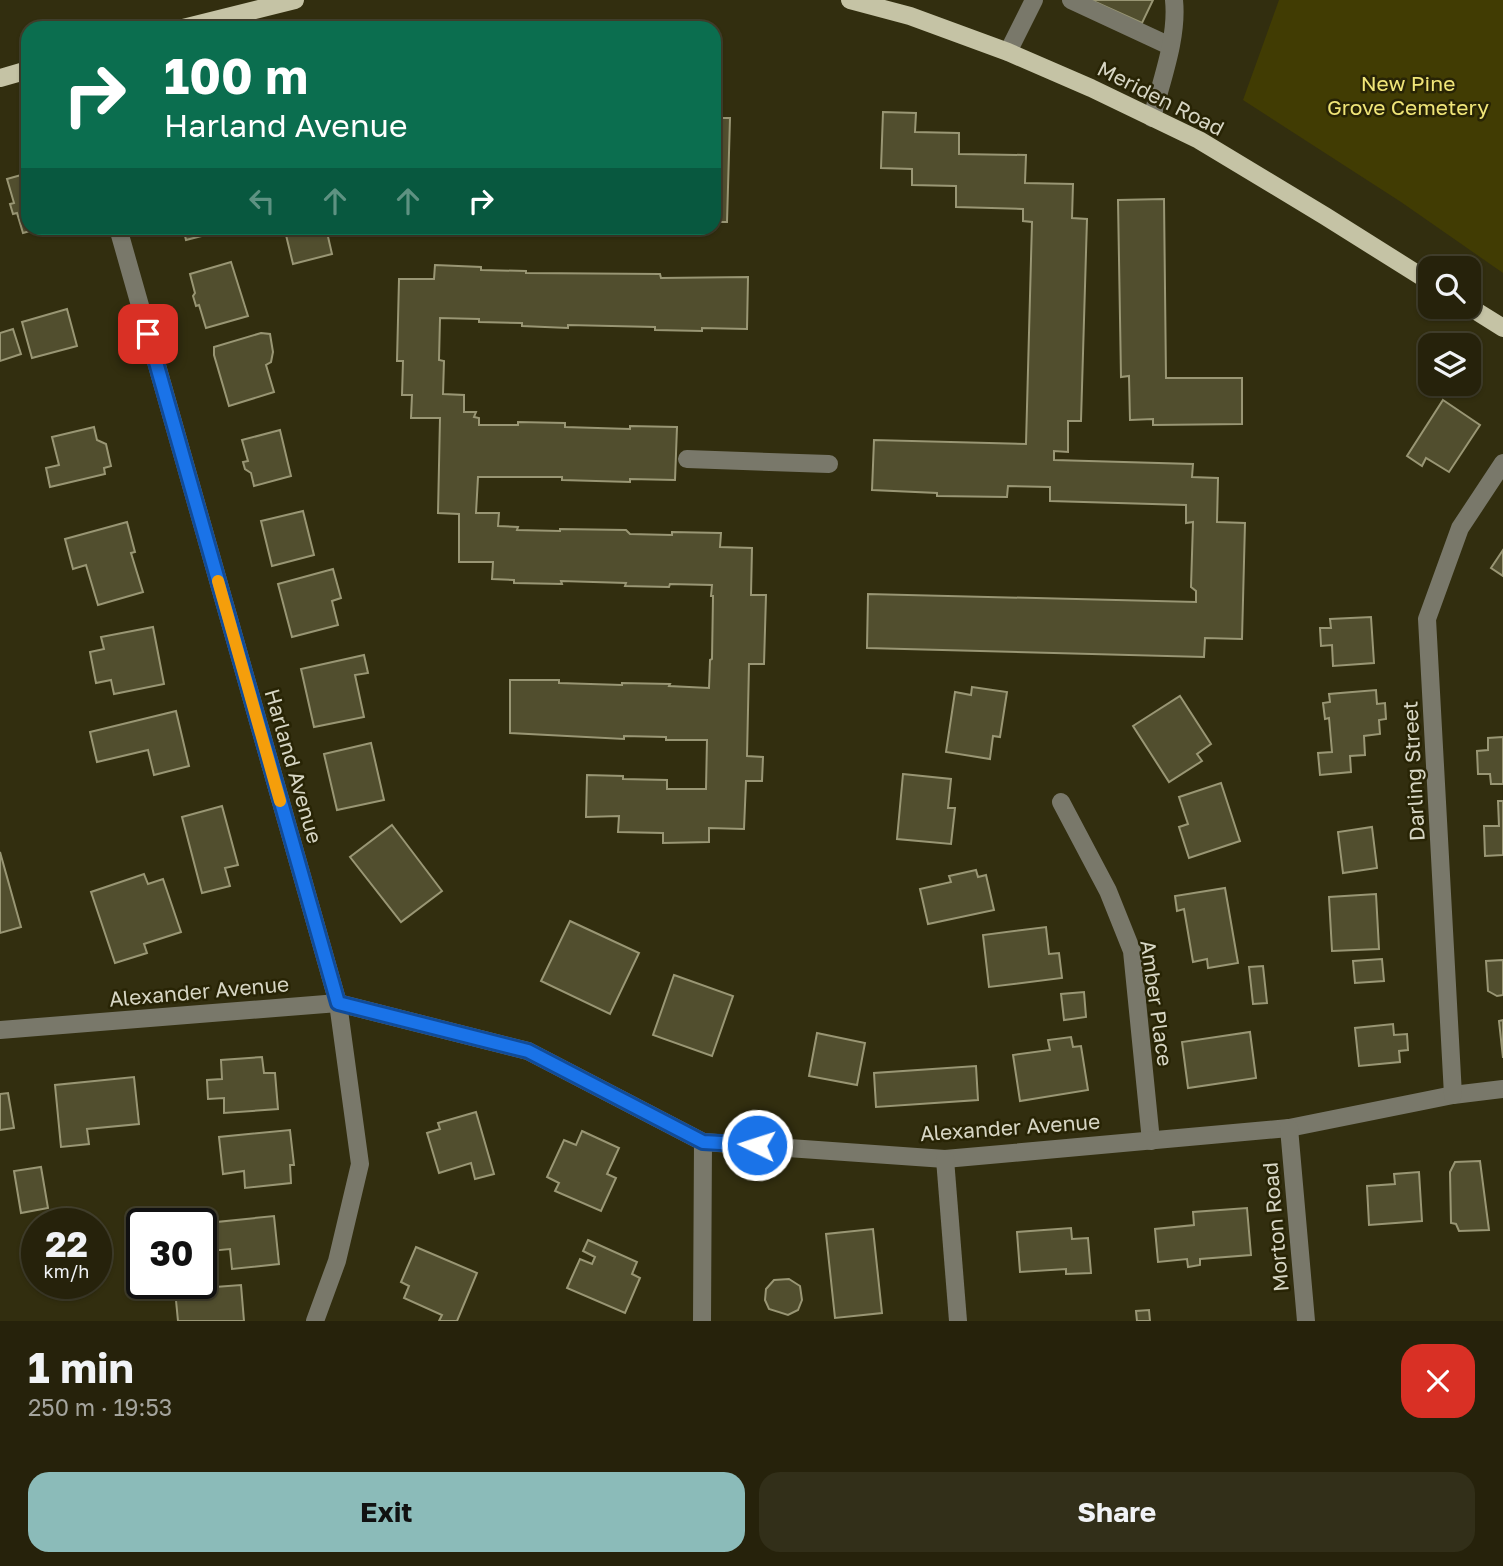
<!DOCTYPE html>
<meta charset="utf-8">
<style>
body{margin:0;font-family:"Golos Text",sans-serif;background:#322f19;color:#f1f3f6;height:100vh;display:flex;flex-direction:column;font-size:26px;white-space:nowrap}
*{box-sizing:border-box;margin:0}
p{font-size:23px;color:#a4a49d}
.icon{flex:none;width:38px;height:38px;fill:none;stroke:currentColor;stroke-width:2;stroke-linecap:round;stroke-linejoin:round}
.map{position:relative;height:1321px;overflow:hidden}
.panel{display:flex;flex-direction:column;background:#26220b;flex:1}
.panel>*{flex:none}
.guide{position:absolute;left:21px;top:21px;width:700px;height:214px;border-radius:21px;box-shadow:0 2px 5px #0004,0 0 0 2px #423f2c;background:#0b6e4f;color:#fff;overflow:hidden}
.tools{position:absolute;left:1418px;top:256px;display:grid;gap:14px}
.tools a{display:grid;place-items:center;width:63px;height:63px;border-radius:14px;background:#26220b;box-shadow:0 2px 5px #0004,0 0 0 2px #423f2c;font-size:35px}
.speed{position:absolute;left:21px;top:1208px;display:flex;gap:14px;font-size:35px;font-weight:700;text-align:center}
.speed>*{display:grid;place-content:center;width:91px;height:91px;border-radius:50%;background:#26220b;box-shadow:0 2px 5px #0004,0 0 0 2px #423f2c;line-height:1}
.speed small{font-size:18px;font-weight:400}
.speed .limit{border:4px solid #111;border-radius:10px;background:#fff;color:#111}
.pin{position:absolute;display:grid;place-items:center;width:60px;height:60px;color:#fff;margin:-30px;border-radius:14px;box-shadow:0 4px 10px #0006}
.me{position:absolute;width:77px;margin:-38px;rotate:274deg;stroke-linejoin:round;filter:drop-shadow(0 0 5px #0008)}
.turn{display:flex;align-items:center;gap:24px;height:147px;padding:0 28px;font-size:32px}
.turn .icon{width:91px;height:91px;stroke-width:2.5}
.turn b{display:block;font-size:49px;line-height:60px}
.lanes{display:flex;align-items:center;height:66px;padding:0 28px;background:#0003;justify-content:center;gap:35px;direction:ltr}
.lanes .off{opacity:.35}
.round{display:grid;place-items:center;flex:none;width:74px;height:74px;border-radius:21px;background:#322f19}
.head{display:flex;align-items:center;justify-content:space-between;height:119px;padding:0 28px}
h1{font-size:42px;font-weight:700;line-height:52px}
.primary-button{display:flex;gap:14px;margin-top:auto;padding:14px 28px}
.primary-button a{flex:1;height:80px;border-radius:21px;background:#8bbbb9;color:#111;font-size:28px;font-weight:700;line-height:80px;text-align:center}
.primary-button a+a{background:#322f19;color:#f1f3f6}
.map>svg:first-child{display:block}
</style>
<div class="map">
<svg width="1503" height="1321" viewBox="0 0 1503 1321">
<rect width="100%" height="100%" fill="#322e0f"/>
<path fill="#413c03" d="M1279 0H1503V273L1401 202 1243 100Z"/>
<g fill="#514e2e" stroke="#999674" stroke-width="2">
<path d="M1091 0H1153L1142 23Z"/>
<path d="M883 112 916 113 915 132 959 133V154L1026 155 1025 183 1073 184 1072 218 1087 219 1081 421H1068V452L1054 451V460L1193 464 1192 477 1218 478 1217 522 1245 523 1242 639 1205 638 1204 657 867 648 868 594 1196 602V591L1191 587 1193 522 1186 523V505L1050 501V487L1008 486 1007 497 937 496V493L872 490 874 440 1026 444 1032 222 1023 221V209L956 207V186L912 185V169L881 168Z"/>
<path d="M714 118H730L727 222H714Z"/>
<path d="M28 173V228H41L23 233 17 213 13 214 10 204 14 203 7 179Z"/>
<path d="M1164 199 1166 378H1242V424L1153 425V419L1130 420 1129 376 1121 377 1118 200Z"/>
<path d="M183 228H224L225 230 186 240Z"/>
<path d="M298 228H326L332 254 293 264 285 231Z"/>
<path d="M231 262 248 316 206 328 199 305 196 306 193 296 195 293 190 274Z"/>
<path d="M435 265 481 267V270L526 271V273L660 274 661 278 748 277 747 329 702 328V331L655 330V327L568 325V328L522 326V323L479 322V319L440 318 439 360 444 361 443 394 464 395V412H476L474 417 479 418V425H518V422L565 423V427L630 429V426L677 427 675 480 630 479V482L562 480V477H478L476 513H499L498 526 518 527 517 530 560 531V529L626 530 630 534 672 535V532L721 533 720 547 752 548 751 595H766L764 664H749L747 756 763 757 762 781H746L744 829 709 828V842L663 843V833L618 832 619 816 586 817 587 775 623 776V779L667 780V789H706L707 740H666V737L624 736V739L510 733V680H559V683L622 685V683L670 684 669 686 709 688 710 660 712 659 713 596H711L712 585 670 584 669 587 625 586 626 583 561 581 562 584 514 583V580L492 579 493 562H459V514L438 513 440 418H411L412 395H402L403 361H397L399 279H434Z"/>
<path d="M67 309 77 346 32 358 22 322Z"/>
<path d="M13 329 21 354 0 361V333Z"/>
<path d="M261 333 270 334 273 352 271 362 266 365 274 392 229 406 214 355V347Z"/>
<path d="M1443 400 1480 425 1449 472 1426 458 1422 466 1407 456Z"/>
<path d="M94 427 97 440 106 444 111 466 104 468 105 474 50 487 46 468 59 465 52 437Z"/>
<path d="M280 430 291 476 254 486 251 473 245 469 243 462 248 461 242 440Z"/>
<path d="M303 511 314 555 272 566 261 521Z"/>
<path d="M127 522 135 552 131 553 143 592 98 605 86 565 73 569 65 539Z"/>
<path d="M1503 550V576L1491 568Z"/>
<path d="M333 569 341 598 332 601 338 625 292 637 278 584Z"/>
<path d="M1371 617 1374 663 1333 666 1332 645 1321 646 1320 628H1331L1330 619Z"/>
<path d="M153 627 164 684 114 694 111 680 96 683 90 652 104 649 101 637Z"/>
<path d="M364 655 368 673 355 675 364 717 314 727 301 669Z"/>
<path d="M972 687 1007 692 1000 737 993 736 990 759 946 752 955 692 971 695Z"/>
<path d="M1376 690 1377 704 1385 703 1386 719 1379 720 1380 734 1364 736 1365 755 1350 756 1351 772 1320 775 1318 753 1332 752 1329 718 1325 719 1323 703 1330 702 1329 694Z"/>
<path d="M1180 696 1211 744 1197 754 1202 761 1169 782 1133 726Z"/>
<path d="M176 711 189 766 154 775 148 750 97 762 90 732Z"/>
<path d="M1503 737V784H1491L1490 774H1478L1477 751 1488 750V738Z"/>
<path d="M371 743 384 800 337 810 324 754Z"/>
<path d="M903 774 951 779 948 808H955L951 844 897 839Z"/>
<path d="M1221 783 1240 841 1189 858 1179 827 1188 824 1179 797Z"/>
<path d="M1498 801H1503V855L1485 856 1484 826H1499Z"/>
<path d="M222 806 238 865 225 868 230 886 202 893 182 817Z"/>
<path d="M392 825 442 891 401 922 350 857Z"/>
<path d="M1372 827 1377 868 1343 873 1338 832Z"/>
<path d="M0 852 21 927 0 933Z"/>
<path d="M976 870 978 877 986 875 994 910 928 924 920 889 951 882 949 876Z"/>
<path d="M144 874 148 884 163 879 181 932 144 944 147 953 115 963 91 892Z"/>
<path d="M1225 888 1238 963 1208 968 1207 959 1193 962 1184 909 1177 911 1175 896Z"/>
<path d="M1376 894 1379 949 1332 951 1329 897Z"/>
<path d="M570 921 639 953 610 1014 541 981Z"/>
<path d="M1046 927 1049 954 1059 953 1062 978 989 987 983 935Z"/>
<path d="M1382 959 1384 981 1355 983 1353 961Z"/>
<path d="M1503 960V995L1497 996 1488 991 1486 961Z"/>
<path d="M1263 966 1267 1003 1253 1004 1249 967Z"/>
<path d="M674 975 733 996 712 1056 653 1035Z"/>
<path d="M1084 992 1086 1017 1064 1020 1061 994Z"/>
<path d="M1503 1020V1058L1499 1021Z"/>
<path d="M1393 1024 1394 1035 1407 1034 1408 1050 1399 1051 1400 1062 1359 1066 1355 1028Z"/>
<path d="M1250 1032 1256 1078 1188 1088 1182 1042Z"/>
<path d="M817 1033 865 1043 857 1085 809 1076Z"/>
<path d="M1071 1037 1073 1047 1081 1046 1088 1090 1020 1101 1013 1055 1050 1050 1048 1040Z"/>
<path d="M262 1057 264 1073H275L278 1109 224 1113V1098L208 1099 207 1080 222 1079 221 1060Z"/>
<path d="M976 1066 978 1100 876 1107 874 1073Z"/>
<path d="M134 1077 139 1124 87 1129 89 1144 61 1147 55 1085Z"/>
<path d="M8 1093 14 1128 0 1130V1094Z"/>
<path d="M476 1112 494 1174 475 1179 471 1163 439 1173 427 1133 440 1129 438 1123Z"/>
<path d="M290 1130 294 1165H290L291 1183 245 1188 244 1171 223 1174 219 1137Z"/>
<path d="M582 1131 619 1148 607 1174 616 1178 601 1211 555 1191 559 1183 547 1177 564 1140 576 1145Z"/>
<path d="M1480 1161 1489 1230 1459 1231 1456 1224 1451 1223 1450 1172 1455 1162Z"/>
<path d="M41 1167 48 1208 21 1213 14 1171Z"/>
<path d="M1419 1172 1422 1221 1369 1225 1367 1186 1395 1184 1394 1174Z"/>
<path d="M1247 1208 1251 1255 1200 1259V1265L1188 1267 1187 1259 1158 1262 1155 1229 1194 1225 1193 1212Z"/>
<path d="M274 1216 279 1264 232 1269 230 1249 210 1251 207 1223Z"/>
<path d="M1071 1228 1072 1239 1088 1238 1091 1273 1066 1274V1269L1020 1272 1017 1232Z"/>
<path d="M873 1229 882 1313 835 1318 826 1234Z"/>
<path d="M588 1240 637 1262 632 1274 640 1278 625 1313 567 1288 580 1259 592 1264 595 1257 583 1251Z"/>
<path d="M416 1247 477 1273 457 1321H439L442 1315 404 1298 409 1286 401 1282Z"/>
<path d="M789 1279 800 1286 802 1300 798 1310 788 1315 769 1309 765 1300 766 1289 774 1280Z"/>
<path d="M241 1285 244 1321H178L175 1290Z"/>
<path d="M1149 1310 1150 1321H1137L1136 1311Z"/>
</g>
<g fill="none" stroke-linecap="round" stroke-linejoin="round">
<g stroke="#79786a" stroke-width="18">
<path d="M1071 0 1170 46"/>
<path d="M1008 52 1034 0"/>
<path d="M1152 118C1161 81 1178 38 1174 0"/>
<path d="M118 228 338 1003 360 1164 337 1261 315 1321"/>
<path d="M687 459 829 464"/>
<path d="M1061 802 1108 891 1132 951 1151 1141"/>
<path d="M0 1030 338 1003 528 1051 703 1142 945 1159 1289 1128 1453 1095 1503 1089"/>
<path d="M1453 1095 1427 619 1460 528 1503 463"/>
<path d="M1289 1128 1306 1321"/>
<path d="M945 1159 958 1321"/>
<path d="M702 1321 703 1142"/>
</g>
<g stroke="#c5c3a5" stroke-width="18">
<path d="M850 0 910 16 1008 52 1091 88 1199 140 1325 216 1430 282"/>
<path d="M183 28 295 0"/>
<path d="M0 78 28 70"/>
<path d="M1468 306 1503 328"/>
</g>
</g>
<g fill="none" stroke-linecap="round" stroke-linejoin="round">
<g stroke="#114b97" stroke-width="18">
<path id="route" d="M148 334 338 1003 528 1051 703 1142 757 1145"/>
</g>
<use href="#route" stroke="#1a73e8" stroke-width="12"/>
<path stroke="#f59e0b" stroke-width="12" d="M218 581 280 801"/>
</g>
<g text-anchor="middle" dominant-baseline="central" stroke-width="5" stroke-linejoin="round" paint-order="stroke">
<g font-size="21" fill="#f0e578" stroke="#282405">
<text x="1408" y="83">New Pine<tspan x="1408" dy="24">Grove Cemetery</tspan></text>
</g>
<g font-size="21" fill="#d7d6c4" stroke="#282405">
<text transform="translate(1161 98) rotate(27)">Meriden Road</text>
<text transform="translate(294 766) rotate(74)">Harland Avenue</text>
<text transform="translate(1413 771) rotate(-93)">Darling Street</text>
<text transform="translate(199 991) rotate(-5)">Alexander Avenue</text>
<text transform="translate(1157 1003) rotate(82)">Amber Place</text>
<text transform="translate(1010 1127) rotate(-4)">Alexander Avenue</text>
<text transform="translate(1275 1227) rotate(-95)">Morton Road</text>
</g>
</g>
</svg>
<div class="tools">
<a><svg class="icon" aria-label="search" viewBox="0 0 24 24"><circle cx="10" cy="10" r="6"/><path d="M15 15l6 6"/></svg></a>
<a><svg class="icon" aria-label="layers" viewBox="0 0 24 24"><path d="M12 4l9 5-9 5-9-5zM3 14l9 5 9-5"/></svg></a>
</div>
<div class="speed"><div>22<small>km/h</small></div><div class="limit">30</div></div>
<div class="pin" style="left:148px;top:334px;background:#d93025"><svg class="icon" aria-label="arrive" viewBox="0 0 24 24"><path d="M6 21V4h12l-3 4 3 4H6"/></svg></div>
<svg class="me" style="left:757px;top:1145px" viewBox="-20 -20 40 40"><circle r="17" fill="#1a73e8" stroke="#fff" stroke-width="3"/><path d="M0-11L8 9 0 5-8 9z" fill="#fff"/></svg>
<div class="guide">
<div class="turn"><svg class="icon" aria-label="right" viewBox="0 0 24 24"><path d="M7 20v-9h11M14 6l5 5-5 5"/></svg><div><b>100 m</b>Harland Avenue</div></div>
<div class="lanes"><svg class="icon off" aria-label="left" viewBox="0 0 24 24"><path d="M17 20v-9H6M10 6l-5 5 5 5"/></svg><svg class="icon off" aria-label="ahead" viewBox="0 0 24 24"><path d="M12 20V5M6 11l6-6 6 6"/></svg><svg class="icon off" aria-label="ahead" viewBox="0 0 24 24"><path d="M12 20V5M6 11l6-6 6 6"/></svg><svg class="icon" aria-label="right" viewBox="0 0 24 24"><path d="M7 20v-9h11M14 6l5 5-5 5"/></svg></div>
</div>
</div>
<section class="panel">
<div class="head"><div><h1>1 min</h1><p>250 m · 19:53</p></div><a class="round" style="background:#d93025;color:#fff"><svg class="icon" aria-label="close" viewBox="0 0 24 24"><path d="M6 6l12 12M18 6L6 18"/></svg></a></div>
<div class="primary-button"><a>Exit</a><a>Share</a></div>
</section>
